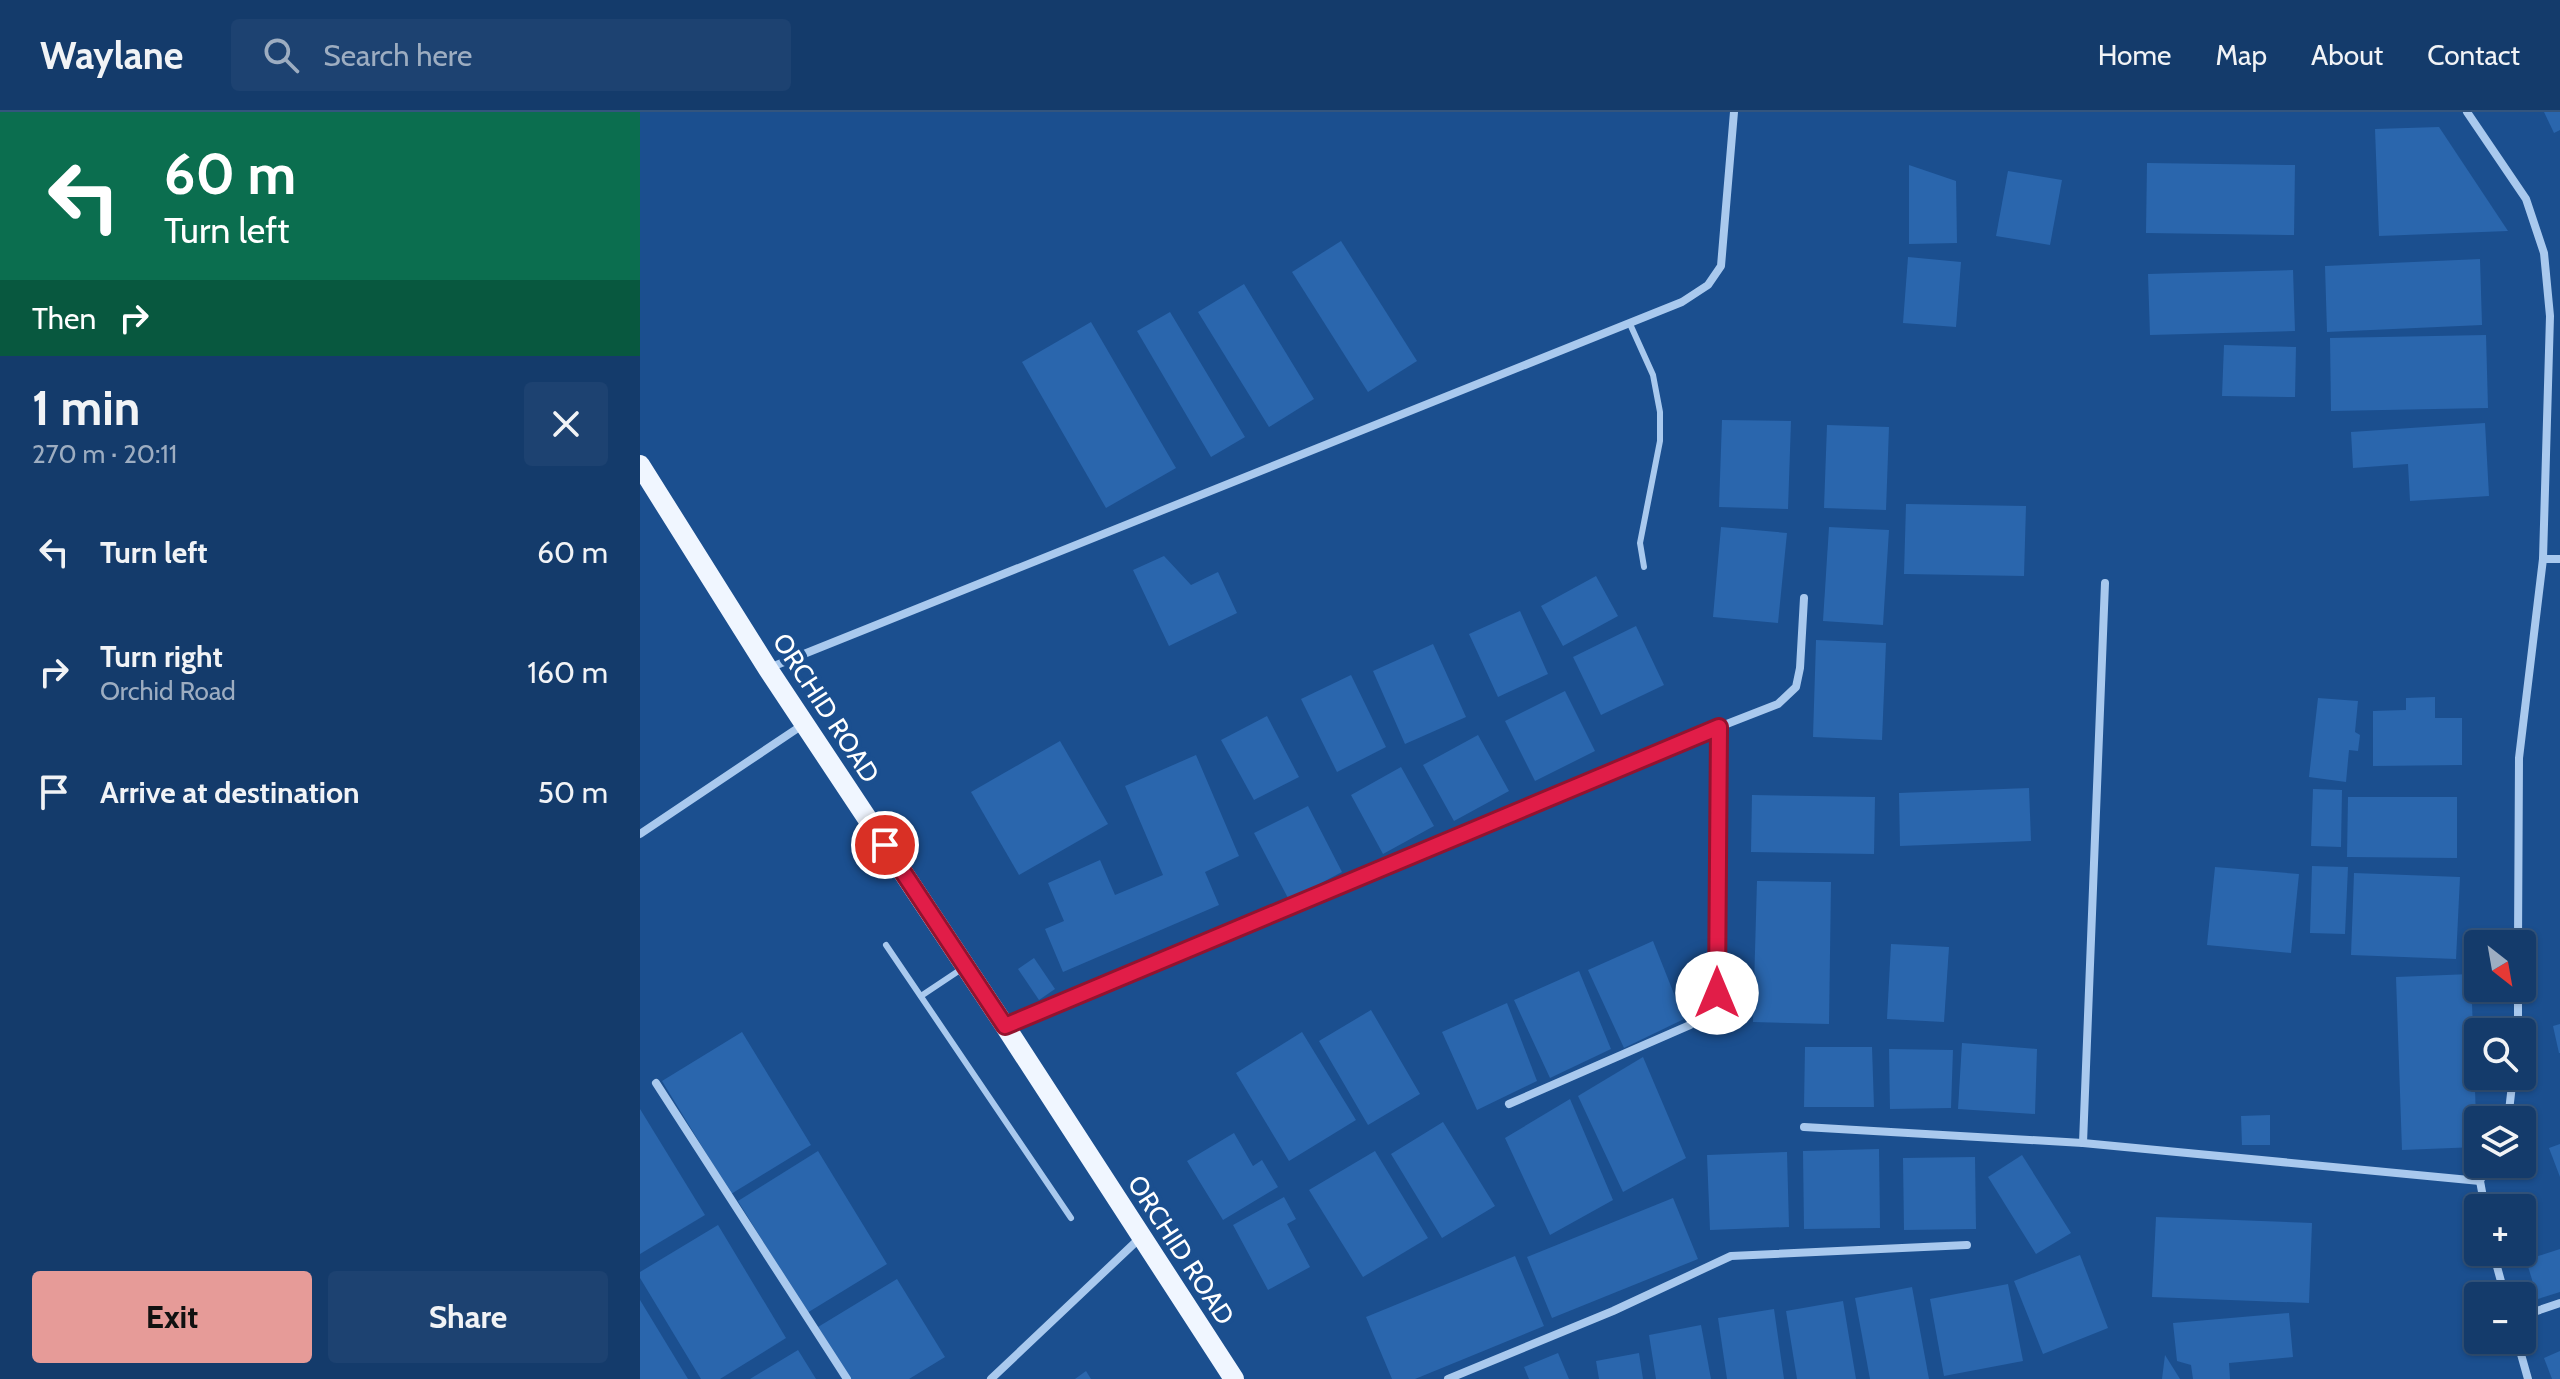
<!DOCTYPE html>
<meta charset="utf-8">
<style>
body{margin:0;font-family:Cabin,sans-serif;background:#1d4271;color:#f1f3f6;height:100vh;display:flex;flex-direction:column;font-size:30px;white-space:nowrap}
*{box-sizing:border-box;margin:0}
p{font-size:26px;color:#9dadc1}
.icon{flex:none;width:44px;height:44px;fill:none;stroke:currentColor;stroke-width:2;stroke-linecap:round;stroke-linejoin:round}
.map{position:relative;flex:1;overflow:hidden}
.side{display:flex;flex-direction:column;background:#143b6b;width:640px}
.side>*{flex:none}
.hud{background:#0b6e4f;color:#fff;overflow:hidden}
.needle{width:52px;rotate:149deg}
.buttons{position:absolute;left:1824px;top:818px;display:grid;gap:16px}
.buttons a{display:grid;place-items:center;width:72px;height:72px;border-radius:8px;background:#143b6b;box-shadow:0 2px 6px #0004,0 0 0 2px #33557e;font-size:40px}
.pin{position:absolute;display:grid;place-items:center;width:68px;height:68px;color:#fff;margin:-34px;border:4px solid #fff;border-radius:50%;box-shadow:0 2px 8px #0007}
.me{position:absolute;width:88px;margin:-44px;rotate:0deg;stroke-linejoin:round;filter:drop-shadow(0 0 6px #0008)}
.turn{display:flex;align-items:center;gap:28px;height:168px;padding:0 32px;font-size:36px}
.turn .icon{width:104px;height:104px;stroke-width:2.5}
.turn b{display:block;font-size:56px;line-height:68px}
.then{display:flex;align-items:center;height:76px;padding:0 32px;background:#0003;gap:16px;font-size:30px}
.round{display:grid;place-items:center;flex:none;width:84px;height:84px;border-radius:8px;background:#1d4271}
.summary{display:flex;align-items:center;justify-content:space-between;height:136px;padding:0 32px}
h1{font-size:48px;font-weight:700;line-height:60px}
.action{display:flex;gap:16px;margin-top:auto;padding:16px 32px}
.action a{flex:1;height:92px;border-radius:8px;background:#e69b98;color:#111;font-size:32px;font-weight:700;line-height:92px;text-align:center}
.action a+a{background:#1d4271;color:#f1f3f6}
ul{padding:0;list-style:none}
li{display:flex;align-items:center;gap:24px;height:120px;padding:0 32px}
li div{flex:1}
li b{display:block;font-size:30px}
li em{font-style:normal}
header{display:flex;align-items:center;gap:48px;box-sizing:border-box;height:112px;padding:0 40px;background:#143b6b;border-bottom:2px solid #33557e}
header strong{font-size:38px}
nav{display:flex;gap:44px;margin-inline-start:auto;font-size:28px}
.search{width:560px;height:72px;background:#1d4271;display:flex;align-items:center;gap:20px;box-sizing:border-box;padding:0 28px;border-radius:8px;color:#9dadc1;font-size:30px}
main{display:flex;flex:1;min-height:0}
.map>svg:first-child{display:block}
</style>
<header>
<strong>Waylane</strong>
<div class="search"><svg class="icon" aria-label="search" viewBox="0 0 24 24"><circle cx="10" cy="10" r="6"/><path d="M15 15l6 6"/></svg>Search here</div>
<nav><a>Home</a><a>Map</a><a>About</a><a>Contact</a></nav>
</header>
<main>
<section class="side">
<div class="hud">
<div class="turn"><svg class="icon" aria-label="left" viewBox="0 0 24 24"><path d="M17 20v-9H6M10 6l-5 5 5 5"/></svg><div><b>60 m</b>Turn left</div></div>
<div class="then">Then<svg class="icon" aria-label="right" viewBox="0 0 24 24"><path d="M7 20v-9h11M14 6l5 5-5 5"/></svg></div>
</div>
<div class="summary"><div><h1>1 min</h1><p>270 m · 20:11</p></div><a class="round"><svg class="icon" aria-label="close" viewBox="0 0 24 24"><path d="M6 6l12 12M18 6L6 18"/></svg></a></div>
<ul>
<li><svg class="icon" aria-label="left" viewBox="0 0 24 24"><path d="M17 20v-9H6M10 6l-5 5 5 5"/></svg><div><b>Turn left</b></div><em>60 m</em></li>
<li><svg class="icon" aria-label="right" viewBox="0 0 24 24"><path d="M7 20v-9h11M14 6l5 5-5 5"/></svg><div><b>Turn right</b><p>Orchid Road</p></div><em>160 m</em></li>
<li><svg class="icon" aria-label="arrive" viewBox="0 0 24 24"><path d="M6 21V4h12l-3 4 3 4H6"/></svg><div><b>Arrive at destination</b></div><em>50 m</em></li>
</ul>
<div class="action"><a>Exit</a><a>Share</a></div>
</section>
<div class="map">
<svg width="1920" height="1267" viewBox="0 0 1920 1267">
<rect width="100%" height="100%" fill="#1b4f8f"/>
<g fill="#2a66ad">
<path d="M1904 0H1920V18L1914 21Z"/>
<path d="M1799 15 1868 119 1739 124 1735 17Z"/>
<path d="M1507 51 1655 53 1654 123 1506 121Z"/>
<path d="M1269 53 1316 69 1317 131 1269 132Z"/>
<path d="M1368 59 1422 68 1410 133 1356 124Z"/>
<path d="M701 129 777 249 728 280 652 160Z"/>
<path d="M1268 145 1321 150 1316 215 1263 211Z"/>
<path d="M1840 147 1842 213 1687 220 1685 154Z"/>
<path d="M1653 158 1655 219 1510 223 1508 162Z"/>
<path d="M604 172 674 287 629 315 558 200Z"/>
<path d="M530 200 605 325 571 345 497 219Z"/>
<path d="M451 210 536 356 466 396 382 250Z"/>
<path d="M1846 223 1848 296 1691 299 1690 226Z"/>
<path d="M1584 233 1656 235 1655 285 1582 284Z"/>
<path d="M1082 308 1151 309 1148 397 1079 395Z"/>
<path d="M1845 311 1849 384 1770 389 1768 352 1713 356 1711 320Z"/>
<path d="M1187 313 1249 315 1246 398 1184 396Z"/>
<path d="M1266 392 1386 394 1384 464 1264 462Z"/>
<path d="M1081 415 1147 421 1138 511 1073 505Z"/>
<path d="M1189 415 1249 418 1243 513 1183 509Z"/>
<path d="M524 444 551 473 578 460 597 501 529 534 493 458Z"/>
<path d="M956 464 978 504 923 534 901 494Z"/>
<path d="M880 499 908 562 858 585 829 522Z"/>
<path d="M996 514 1024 573 961 603 933 545Z"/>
<path d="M1176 528 1246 531 1242 628 1173 625Z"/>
<path d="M793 532 826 605 765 632 733 559Z"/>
<path d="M711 563 746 635 697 660 661 587Z"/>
<path d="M925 579 955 639 895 669 865 609Z"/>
<path d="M1795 585V606H1822V653L1733 654V599L1766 598V586Z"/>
<path d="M1678 586 1718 589 1715 620 1720 623 1718 639 1709 638 1706 670 1669 665Z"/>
<path d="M627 604 659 665 614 688 581 628Z"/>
<path d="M838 623 869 679 814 709 783 653Z"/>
<path d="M420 629 468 712 379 763 331 680Z"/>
<path d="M556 643 599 744 565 760 579 793 423 860 405 817 424 809 408 771 460 748 475 783 523 763 485 674Z"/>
<path d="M761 655 794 714 743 742 711 683Z"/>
<path d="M1389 676 1391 729 1260 734 1259 681Z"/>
<path d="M1673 677 1702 678 1701 735 1671 734Z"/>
<path d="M1112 683 1235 685 1234 742 1111 740Z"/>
<path d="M1708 685H1817V746L1707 745Z"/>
<path d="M668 694 702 760 649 788 614 721Z"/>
<path d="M1672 754 1708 755 1705 822 1670 821Z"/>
<path d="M1575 755 1659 762 1651 841 1567 833Z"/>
<path d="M1714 761 1820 765 1816 847 1711 843Z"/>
<path d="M1117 769 1191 770 1189 912 1113 910Z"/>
<path d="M1013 829 1044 907 984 936 948 858Z"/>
<path d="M1251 832 1309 835 1304 910 1247 907Z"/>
<path d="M394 846 415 877 399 888 378 857Z"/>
<path d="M939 859 971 937 910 966 874 888Z"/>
<path d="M1831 862 1837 1035 1762 1038 1756 865Z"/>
<path d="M867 891 897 969 837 998 802 920Z"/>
<path d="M731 898 780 982 728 1013 679 929Z"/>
<path d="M1920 912V941H1919L1913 914Z"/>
<path d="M102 920 171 1033 91 1082 22 969Z"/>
<path d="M662 920 716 1008 649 1049 596 961Z"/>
<path d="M1322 931 1397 937 1395 1002 1318 997Z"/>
<path d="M1165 935H1232L1234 995H1164Z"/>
<path d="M1249 937 1313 938 1311 996 1250 997Z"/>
<path d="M1003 945 1046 1046 983 1080 938 984Z"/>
<path d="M930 987 973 1088 910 1123 865 1026Z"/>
<path d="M0 997 65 1103 0 1142Z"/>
<path d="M1630 1003V1033H1602L1601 1004Z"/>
<path d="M803 1010 855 1094 802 1126 751 1042Z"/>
<path d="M594 1021 613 1054 622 1048 638 1075 583 1108 547 1049Z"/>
<path d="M1920 1032V1065L1909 1036Z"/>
<path d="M1239 1037 1240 1116 1164 1117 1163 1039Z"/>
<path d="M178 1039 247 1152 167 1201 98 1089Z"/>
<path d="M735 1039 788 1126 723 1165 669 1078Z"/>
<path d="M1147 1040 1149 1115 1070 1118 1067 1043Z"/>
<path d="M1382 1043 1431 1121 1396 1142 1348 1065Z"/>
<path d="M1335 1045 1336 1117 1264 1118 1263 1046Z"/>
<path d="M644 1085 656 1107 647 1112 670 1155 628 1178 593 1113Z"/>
<path d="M1033 1086 1058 1147 912 1206 887 1145Z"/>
<path d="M1516 1105 1672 1111 1669 1191 1512 1185Z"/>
<path d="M78 1113 146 1226 80 1267H61L0 1166V1160Z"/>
<path d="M1920 1137V1180L1898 1187 1886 1148Z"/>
<path d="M1440 1143 1468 1216 1403 1242 1374 1169Z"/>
<path d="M875 1144 904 1214 775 1267H752L726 1205Z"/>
<path d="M257 1167 305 1245 269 1267H210L178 1215Z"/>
<path d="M1368 1172 1383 1249 1304 1264 1290 1187Z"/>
<path d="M1272 1175 1289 1267H1230L1215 1186Z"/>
<path d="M0 1188 48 1267H0Z"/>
<path d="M1203 1189 1216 1267H1157L1146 1199Z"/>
<path d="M1134 1197 1144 1267H1087L1078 1206Z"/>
<path d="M1649 1201 1653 1245 1589 1251 1590 1267H1553L1551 1253 1537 1249 1533 1211Z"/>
<path d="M1061 1213 1071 1267H1016L1009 1223Z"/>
<path d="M158 1238 176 1267H110Z"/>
<path d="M1920 1239V1267H1912L1904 1246Z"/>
<path d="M918 1241 929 1267H889L884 1255Z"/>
<path d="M999 1241 1003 1267H959L956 1249Z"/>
<path d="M1525 1243 1540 1267H1522Z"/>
<path d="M446 1259 451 1267H435Z"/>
</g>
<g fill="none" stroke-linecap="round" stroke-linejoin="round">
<g stroke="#a9c9ee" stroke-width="6">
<path d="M990 212 1013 263 1020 300V329L1000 431 1004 455"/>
<path d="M246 833 431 1106"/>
<path d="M281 884 323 856"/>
</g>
<g stroke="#a9c9ee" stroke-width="8">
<path d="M1827 0 1886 87 1904 141 1910 204 1903 447 1879 646 1878 832"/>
<path d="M1903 447H1920"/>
<path d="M129 556 1042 190 1068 173 1081 154 1094 0"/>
<path d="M1079 615 1138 592 1156 575 1160 556 1164 486"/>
<path d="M0 722 164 612"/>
<path d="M366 914 1079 615 1077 881 1067 897 1050 913 869 992"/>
<path d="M1878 920V876"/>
<path d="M16 971 207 1267"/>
<path d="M1868 1008 1873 964"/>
<path d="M1164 1015 1443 1031 1840 1069"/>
<path d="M1443 1031 1465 471"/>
<path d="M1845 1096 1840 1069 1849 1052"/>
<path d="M1853 1140 1865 1184"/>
<path d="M1882 1204 1920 1191"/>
<path d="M1877 1228 1888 1267"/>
<path d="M351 1267 501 1125"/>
<path d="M808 1267 973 1199 1091 1144 1327 1133"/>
</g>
<path stroke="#f0f6ff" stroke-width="20" d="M0 353 128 557 365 914 594 1267"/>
</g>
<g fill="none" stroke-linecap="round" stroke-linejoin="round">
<g stroke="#92132f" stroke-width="20">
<path id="route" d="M245 733 365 914 1079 615 1077 881"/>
</g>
<use href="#route" stroke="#e11d48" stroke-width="14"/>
</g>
<g text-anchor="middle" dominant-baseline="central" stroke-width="8" stroke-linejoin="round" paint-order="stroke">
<g font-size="26" fill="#fff" stroke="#1b4f8f">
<text transform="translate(186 596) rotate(57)">ORCHID ROAD</text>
<text transform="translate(541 1138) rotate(57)">ORCHID ROAD</text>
</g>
</g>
</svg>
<div class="buttons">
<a><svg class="needle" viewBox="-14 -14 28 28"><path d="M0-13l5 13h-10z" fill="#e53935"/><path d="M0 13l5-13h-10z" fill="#9dadc1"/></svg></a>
<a><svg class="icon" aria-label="search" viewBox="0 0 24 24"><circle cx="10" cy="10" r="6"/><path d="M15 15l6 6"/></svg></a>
<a><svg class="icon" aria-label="layers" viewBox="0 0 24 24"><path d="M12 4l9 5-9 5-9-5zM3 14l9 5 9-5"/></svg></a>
<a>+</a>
<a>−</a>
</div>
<div class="pin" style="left:245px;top:733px;background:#d93025"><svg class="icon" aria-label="arrive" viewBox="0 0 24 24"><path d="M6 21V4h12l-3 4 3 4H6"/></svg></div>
<svg class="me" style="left:1077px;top:881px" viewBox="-20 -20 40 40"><circle r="19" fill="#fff"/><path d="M0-13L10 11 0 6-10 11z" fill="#e11d48"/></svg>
</div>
</main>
